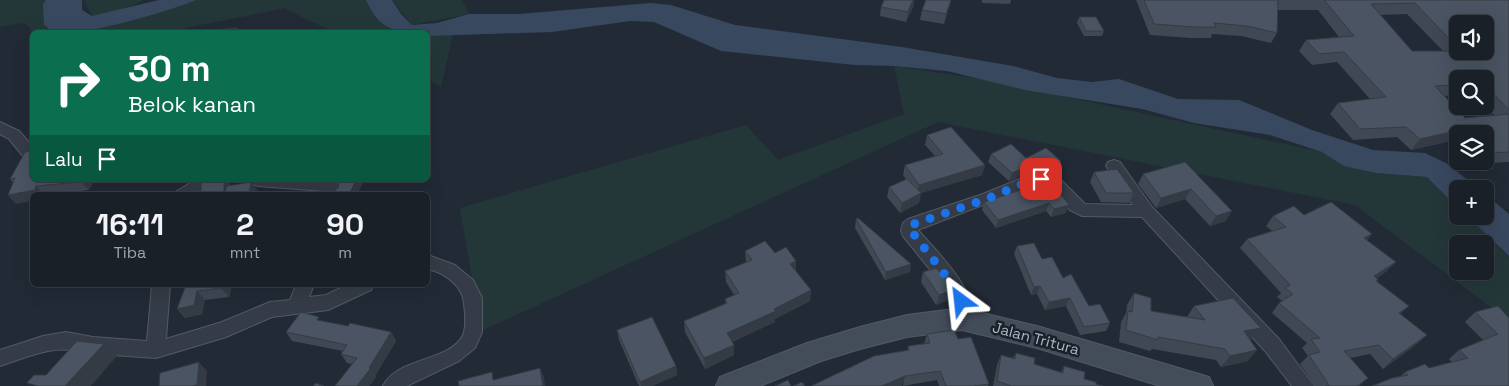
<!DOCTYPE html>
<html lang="id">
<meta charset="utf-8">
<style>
body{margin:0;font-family:"Space Grotesk",sans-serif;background:#232830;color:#f1f3f6;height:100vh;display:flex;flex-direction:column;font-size:19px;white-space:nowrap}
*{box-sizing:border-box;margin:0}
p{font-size:16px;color:#9fa3a8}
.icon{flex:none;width:28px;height:28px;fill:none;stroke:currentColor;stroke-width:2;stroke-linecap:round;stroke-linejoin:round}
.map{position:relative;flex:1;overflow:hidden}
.panel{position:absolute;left:30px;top:192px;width:400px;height:95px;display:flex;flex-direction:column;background:#1a2028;border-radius:8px;box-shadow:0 5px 20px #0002,0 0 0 1px #383e45}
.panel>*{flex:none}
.top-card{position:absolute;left:30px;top:30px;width:400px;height:152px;border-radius:8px;box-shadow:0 5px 20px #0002,0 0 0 1px #383e45;background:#0b6e4f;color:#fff;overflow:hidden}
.controls{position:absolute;left:1449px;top:15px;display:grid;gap:10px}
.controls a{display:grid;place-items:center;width:45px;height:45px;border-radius:8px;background:#1a2028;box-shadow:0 5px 20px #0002,0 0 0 1px #383e45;font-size:25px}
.pin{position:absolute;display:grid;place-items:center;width:42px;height:42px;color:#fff;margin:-21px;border-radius:10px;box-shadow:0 2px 8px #0006}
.me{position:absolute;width:55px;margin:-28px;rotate:330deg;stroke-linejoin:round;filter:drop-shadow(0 0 4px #0008)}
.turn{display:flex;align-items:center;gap:18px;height:105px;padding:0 15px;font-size:22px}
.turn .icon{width:65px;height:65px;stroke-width:2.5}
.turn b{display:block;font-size:35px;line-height:42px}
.then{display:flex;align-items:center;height:48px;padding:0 15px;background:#0003;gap:10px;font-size:19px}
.eta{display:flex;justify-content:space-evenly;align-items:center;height:85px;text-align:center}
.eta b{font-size:30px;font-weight:600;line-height:35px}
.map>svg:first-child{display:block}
</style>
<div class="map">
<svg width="1509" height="386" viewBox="0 0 1509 386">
<rect width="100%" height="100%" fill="#222a36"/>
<g fill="#243738" fill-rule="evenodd">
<path d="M0 0H46L44 4 79 31 189 0H366L382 24 453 34 441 87 428 80V32H333L284 8 167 32H32V34L29 26 22 23 0 27Z"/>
<path d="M84 0H143L127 9 92 16Z"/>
<path d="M392 0H462L469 14 412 25Z"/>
<path d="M894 66 988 80 1322 152 1376 173 1427 177 1457 207 1458 216H1467L1509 257V321L1355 205 938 122 481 331 460 208 746 125 778 160 904 114ZM1458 244H1485V271H1458Z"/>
</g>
<g fill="#38485f">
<path d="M46 0H82V10L92 16 159 0H196C172 10 77 39 54 32 51 31 47 27 44 25L43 4Z"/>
<path d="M366 0H392L401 14 412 25 437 23 469 14H518L651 3 671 5 735 25 902 47 1013 66 1057 78 1092 82 1119 79 1178 99 1239 100 1312 130 1373 150 1425 153 1446 163 1479 189H1458L1457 207 1427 177 1376 173 1344 166 1322 152 1270 135 1194 123 1142 109 1025 90 947 71 894 66 854 65 721 51 654 22 630 21 552 32 428 36V32C394 32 381 32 366 0Z"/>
<path d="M1485 194 1509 214V256L1467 216H1485Z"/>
</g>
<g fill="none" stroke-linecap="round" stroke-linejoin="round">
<g stroke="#525a64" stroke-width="2">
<g id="street">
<path d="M0 122 19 131 32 146V156H23L9 139 0 134Z"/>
<path d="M1114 160 1120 162 1152 207 1279 339 1314 386H1292L1265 351 1142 217 1082 216 1070 210 1050 189 1035 185 918 230C936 251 983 295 969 324L962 327 955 324 949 293 903 236 901 231 903 223 908 219 983 194 1034 173 1061 180 1085 204 1133 205 1106 166 1108 162Z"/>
<path d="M195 180H215C207 195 190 195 175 195L177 191Z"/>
<path d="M250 180H330L339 184 341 195H325L324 191 258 186 252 184Z"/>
<path d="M428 255 455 265 473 280 482 298V332L475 348 459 361 407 386H383C397 357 450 362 463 335 467 325 465 313 464 304 463 285 444 273 428 269Z"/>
<path d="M152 285H170L166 339 222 322 270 302 290 300 296 285H314L309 297 326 295 347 285H374L371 290 328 310 272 317 226 337 156 358 84 353C56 343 28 357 0 366V350L43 336 66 332 93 337 147 341Z"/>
</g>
</g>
<g stroke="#525a64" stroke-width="2">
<path id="secondary" d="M962 308 1037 326 1199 374 1209 377 1213 386H1160L1037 348 962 330 907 337 860 349 821 361 760 386H716L720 377 807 343 860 327 907 315Z"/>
</g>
<use href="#street" fill="#353c47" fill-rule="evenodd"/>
<use href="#secondary" fill="#434c59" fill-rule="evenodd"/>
</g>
<g fill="#404854" fill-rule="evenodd">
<path d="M951 0 949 8 944 24 920 20 922 10Z"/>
<path d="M982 0H1011L1010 4 982 3Z"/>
<path d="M1136 0H1509V162L1472 164 1470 161H1485V134H1458V148L1451 141 1411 150 1397 137 1353 140 1330 114 1338 103 1370 99 1337 62 1312 65 1299 51 1306 40 1339 37 1318 10H1278L1277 33 1271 43 1241 36 1212 34 1211 38H1190L1150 35ZM1407 14 1443 51H1412L1380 15ZM1458 24 1485 51H1458ZM1458 79H1485V106L1494 115 1465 118 1445 96 1458 95Z"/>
<path d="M914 5 906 22 880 16 881 7Z"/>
<path d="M1079 17 1104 31 1102 36H1084L1077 23Z"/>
<path d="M927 135 985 165 982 175 921 193 919 203 900 213 887 197 889 187 906 179 903 175 905 165 935 156 925 145Z"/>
<path d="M991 154 1026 158 1061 161 1058 169 1047 174 1033 171 1009 181 988 162Z"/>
<path d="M1185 162 1226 221 1210 226 1185 199 1156 208 1138 184 1143 174Z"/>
<path d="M1094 172 1134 193 1129 203 1101 202 1090 182Z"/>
<path d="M10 179 32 180H94L89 190 44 195H32L16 204 13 182Z"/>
<path d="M1024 184 1066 213 1051 217 1046 211 996 228 982 210 984 202 1022 189Z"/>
<path d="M1304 215 1372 234 1367 240 1387 271 1377 278 1378 280 1377 281 1409 306 1400 314 1427 335 1417 344 1383 369 1370 354 1350 358 1368 378 1359 386H1315L1300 364 1308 356 1302 348 1307 343 1272 313 1279 303 1282 301 1277 297 1281 293 1240 248 1247 239 1272 231 1266 226 1273 216Z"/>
<path d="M856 219 910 272 885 280 855 228Z"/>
<path d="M1017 246 1042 259 1063 278 1089 306 1110 323 1106 331 1080 335 1066 306 1045 310 1037 294 1031 295 1014 254Z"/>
<path d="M745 251 775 253 796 271 811 290 810 301 775 319V322L732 342 734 345V355L705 369 685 332 684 321 725 304V299L734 295 726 282 725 271 746 262Z"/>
<path d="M923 272 948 300 936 305 921 282Z"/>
<path d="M186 285H232L229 297 205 300 202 314 185 318 177 309Z"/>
<path d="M1134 293 1151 311 1187 317 1194 306 1261 328 1251 339 1250 340 1248 361 1221 367 1216 360 1152 349 1150 351 1119 342 1121 322 1126 313 1127 305Z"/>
<path d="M1475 312 1509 318V386L1401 376 1405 372 1429 368 1452 362 1449 359 1459 350 1483 340 1465 322Z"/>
<path d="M321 321 348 326 391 332 396 341 375 376 376 377 369 386H335L352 364 347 363 341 354 343 351 292 341 286 332Z"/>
<path d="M617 330 676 366 677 375 652 386H639L619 340Z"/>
<path d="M927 334 958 339 989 384 988 386H939L937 380 903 386 908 346 924 344Z"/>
<path d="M1016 353 1034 364 1061 372 1064 366 1084 379 1096 384 1103 386H993L997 365 1001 355 1013 358Z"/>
</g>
<g fill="#343b45">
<path d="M913 0H914V5L906 22 908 12Z"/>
<path d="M951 0 949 8 944 24 946 14Z"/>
<path d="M1460 130 1451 141 1411 150 1420 139Z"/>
<path d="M1061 161 1058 169 1047 174 1050 166Z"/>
<path d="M1036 163 1033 171 1009 181 1012 173Z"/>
<path d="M985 165 982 175 917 194 919 185Z"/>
<path d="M82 180H94L89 190 81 182Z"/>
<path d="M224 180H227L230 184 231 195 224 194Z"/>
<path d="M356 180H364L357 195H350Z"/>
<path d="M251 182 258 191 257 195H249Z"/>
<path d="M36 186 44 195H32V201L16 204 8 195Z"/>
<path d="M1191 189 1185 199 1156 208 1161 198Z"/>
<path d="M921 193 919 203 900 213 902 203Z"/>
<path d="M1049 203 1046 211 996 228 998 220Z"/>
<path d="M1069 205 1066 213 1051 217 1054 209Z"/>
<path d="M1232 211 1226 221 1210 226 1216 216Z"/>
<path d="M1372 234 1363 244 1364 238Z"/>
<path d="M796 261V272L790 264Z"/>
<path d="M1396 262 1387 271 1366 286 1374 276Z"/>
<path d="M911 264 910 272 885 280 886 272Z"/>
<path d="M222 285H232L229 297 221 288Z"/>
<path d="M1040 286 1037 294 1031 295 1034 287Z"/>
<path d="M811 290 810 301 775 319V322L727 344V333Z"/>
<path d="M197 291 205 300 202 314 185 318 177 309Z"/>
<path d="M951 291 948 300 936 305 939 295Z"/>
<path d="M1070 298 1066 306 1045 310 1049 302Z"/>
<path d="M1409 306 1399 315V313Z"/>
<path d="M1261 328 1251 339 1235 343 1244 331Z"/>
<path d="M391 332 396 341 375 376 376 377 369 386H357Z"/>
<path d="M1427 335 1417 344 1383 369 1393 359Z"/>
<path d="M104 344 117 356 91 386H65Z"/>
<path d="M734 345V355L705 369 704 358Z"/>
<path d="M1257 350 1248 361 1221 367 1230 356Z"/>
<path d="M199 362 207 371 206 386H192Z"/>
<path d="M676 366 677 375 652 386H641L640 382Z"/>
<path d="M540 368 544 377 545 386H543Z"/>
<path d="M905 376 902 386H882Z"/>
</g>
<g fill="#4a5462" stroke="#343b45" fill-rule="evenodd">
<path d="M884 0H913L908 12 881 7Z"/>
<path d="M926 0H951L946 14 922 10Z"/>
<path d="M1144 0H1278L1277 33 1247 26 1214 23 1216 27H1195L1154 24Z"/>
<path d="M1324 0H1509V110L1485 85V79H1458V85L1435 86 1465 118 1509 114V152L1485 153V134H1463L1460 130 1420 139 1406 127 1360 129 1338 103 1386 97 1344 52 1319 54 1306 40 1354 36ZM1415 3 1458 48V24H1485V51H1412L1371 4Z"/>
<path d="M1079 17H1096L1104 31H1086Z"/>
<path d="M237 28 236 32H189Z"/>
<path d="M951 127 985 165 919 185 905 165 943 154 927 135Z"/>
<path d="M1011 144 1026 158 1046 148 1061 161 1050 166 1036 163 1012 173 991 154Z"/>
<path d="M32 151V180H82L81 182 36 186 35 190 8 195 15 178 10 179 25 152Z"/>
<path d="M1185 162 1232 211 1216 216 1191 189 1161 198 1143 174Z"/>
<path d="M1117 169 1134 193H1106L1094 172Z"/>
<path d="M907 179 921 193 902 203 889 187Z"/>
<path d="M1038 179 1051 182 1069 205 1054 209 1049 203 998 220 984 202 1027 188 1024 184Z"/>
<path d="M205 180H224V194L227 186 251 182 249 195H224V194L222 195H201V181Z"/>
<path d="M340 180H356L349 195H366H333L336 189 338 188Z"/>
<path d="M1331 202 1372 234 1364 238 1396 262 1374 276 1378 280 1376 281 1409 306 1399 313 1427 335 1393 359 1379 345 1344 351 1368 378 1357 386H1325L1329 385 1309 355 1320 352 1311 339 1320 338 1279 303 1293 294 1285 288 1290 285 1247 239 1286 227 1273 216 1294 206 1304 215Z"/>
<path d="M858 218 911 264 886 272 856 219Z"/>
<path d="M765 241 775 253 786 247 796 261 790 264 811 290 774 309 776 311 727 333 734 345 704 358 684 321 727 303 725 299 739 293 725 271 752 260 745 251Z"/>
<path d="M1034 243 1042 259 1052 257 1063 278 1071 274 1089 306 1100 304 1110 323 1084 327 1070 298 1049 302 1040 286 1034 287 1017 246Z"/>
<path d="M936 268 950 284 951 291 939 295 923 272Z"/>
<path d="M186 285H222L221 288 197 291 194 305 177 309Z"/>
<path d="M1134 293 1151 298V311L1205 320 1194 306 1233 298 1261 328 1244 331 1257 350 1230 356 1225 349 1158 337V340L1126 330 1128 311 1132 312Z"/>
<path d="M1498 306 1509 318V386H1372L1392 378 1408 375 1405 372 1425 364 1429 368 1468 358 1459 350 1498 334 1475 312Z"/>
<path d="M301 312 319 317 317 320 348 326 350 323 391 332 369 368 370 369 357 386H335L357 358 341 354 347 345 286 332Z"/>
<path d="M652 317 676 366 640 382 617 330Z"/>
<path d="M954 330 958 339 971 337 989 384 973 386H946L940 371 905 376 882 386H811L874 356 909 350 908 346 930 343 927 334Z"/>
<path d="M77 341 104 344 65 386H38L27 383 34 375H46Z"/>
<path d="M1016 353 1035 358 1034 364 1063 373 1064 366 1085 372 1084 379 1096 382V384L1103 386H1012L997 381 1001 355 1015 359Z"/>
<path d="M199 362 197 385 192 386H159L160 373Z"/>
<path d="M540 368 543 386H459L458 381 492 372 493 380Z"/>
<path d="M788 380 791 386H775Z"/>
<path d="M802 382 805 386H793Z"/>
<path d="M316 383 324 386H313Z"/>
</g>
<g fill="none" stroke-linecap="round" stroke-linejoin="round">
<path stroke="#1a73e8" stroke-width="9" stroke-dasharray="0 16.2" d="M961 301 956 289 909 228 914 224 989 198 1034 179H1041"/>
</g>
<g text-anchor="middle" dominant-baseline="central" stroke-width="5" stroke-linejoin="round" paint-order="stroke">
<g font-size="15" fill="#afb7c3" stroke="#1a212b">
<text transform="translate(1036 338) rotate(15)">Jalan Tritura</text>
</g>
</g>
</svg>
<div class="controls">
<a><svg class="icon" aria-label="sound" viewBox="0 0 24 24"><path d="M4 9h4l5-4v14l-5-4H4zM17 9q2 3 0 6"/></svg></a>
<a><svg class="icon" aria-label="search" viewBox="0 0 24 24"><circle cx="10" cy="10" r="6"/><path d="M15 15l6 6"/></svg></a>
<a><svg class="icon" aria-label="layers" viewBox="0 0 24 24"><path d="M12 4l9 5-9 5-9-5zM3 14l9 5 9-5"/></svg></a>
<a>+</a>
<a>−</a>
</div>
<div class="pin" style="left:1041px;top:179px;background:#d93025"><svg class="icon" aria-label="arrive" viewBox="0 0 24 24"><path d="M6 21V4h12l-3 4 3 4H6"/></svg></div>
<svg class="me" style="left:961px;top:301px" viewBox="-20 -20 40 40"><path d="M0-17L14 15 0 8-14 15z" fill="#1a73e8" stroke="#fff" stroke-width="4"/></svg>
<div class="top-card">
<div class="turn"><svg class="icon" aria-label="right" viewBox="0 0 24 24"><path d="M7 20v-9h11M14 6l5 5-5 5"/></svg><div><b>30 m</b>Belok kanan</div></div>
<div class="then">Lalu<svg class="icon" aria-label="arrive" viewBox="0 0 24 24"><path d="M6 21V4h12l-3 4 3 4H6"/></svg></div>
</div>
<section class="panel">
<div class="eta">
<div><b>16:11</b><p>Tiba</p></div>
<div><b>2</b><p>mnt</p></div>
<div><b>90</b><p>m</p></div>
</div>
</section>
</div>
